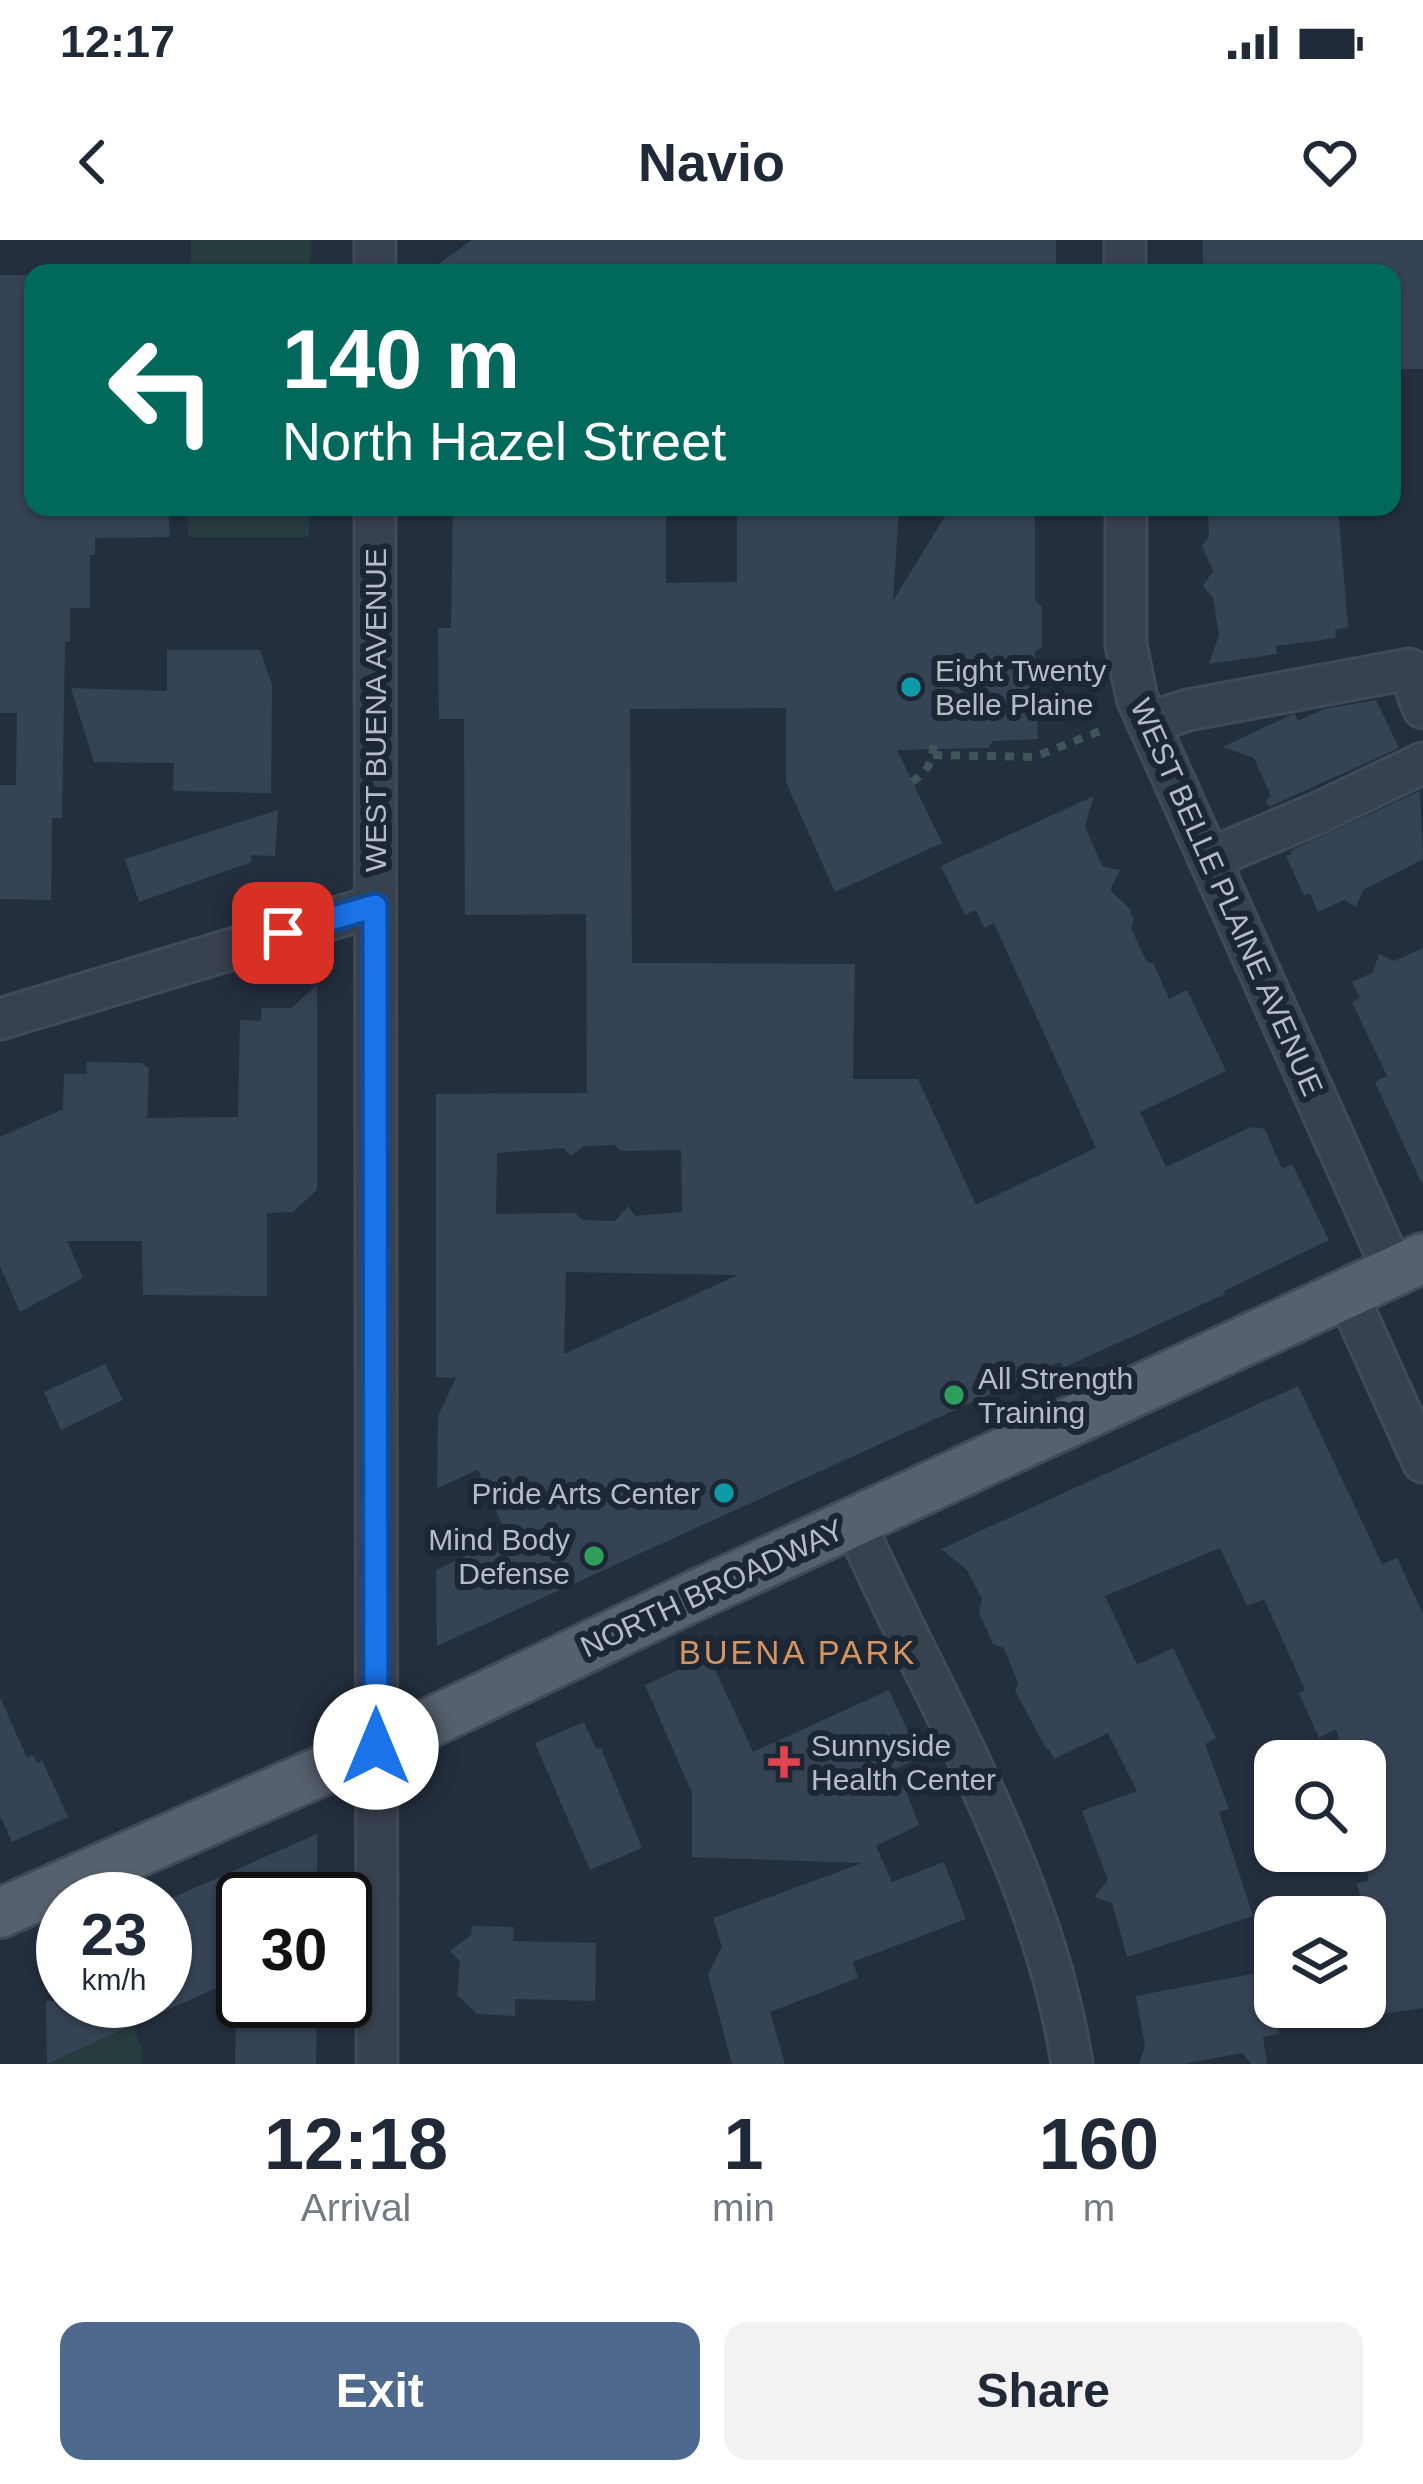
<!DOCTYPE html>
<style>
body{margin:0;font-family:Helvetica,sans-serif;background:#f2f2f3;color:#1f2937;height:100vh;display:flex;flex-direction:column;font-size:45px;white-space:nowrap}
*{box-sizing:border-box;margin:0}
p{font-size:39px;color:#747a83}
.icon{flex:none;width:66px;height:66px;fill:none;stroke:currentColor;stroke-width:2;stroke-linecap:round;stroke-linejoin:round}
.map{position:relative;height:1824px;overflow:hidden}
.details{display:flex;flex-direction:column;background:#fff;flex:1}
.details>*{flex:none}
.guide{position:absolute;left:24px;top:24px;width:1377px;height:252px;border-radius:24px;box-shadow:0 3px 9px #0004;background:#00695c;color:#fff;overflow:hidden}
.fabs{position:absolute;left:1254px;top:1500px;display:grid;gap:24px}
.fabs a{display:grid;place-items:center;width:132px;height:132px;border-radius:24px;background:#fff;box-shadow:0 3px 9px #0004;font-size:60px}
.speed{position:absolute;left:36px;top:1632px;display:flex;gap:24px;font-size:60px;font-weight:700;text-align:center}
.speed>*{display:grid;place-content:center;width:156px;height:156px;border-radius:50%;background:#fff;box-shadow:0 3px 9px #0004;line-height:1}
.speed small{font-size:30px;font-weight:400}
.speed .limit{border:6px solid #111;border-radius:18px;background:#fff;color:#111}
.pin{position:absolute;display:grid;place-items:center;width:102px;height:102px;color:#fff;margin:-51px;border-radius:24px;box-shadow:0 6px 18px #0006}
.me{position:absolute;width:132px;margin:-66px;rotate:0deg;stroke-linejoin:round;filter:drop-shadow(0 0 9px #0008)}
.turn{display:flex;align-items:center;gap:42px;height:252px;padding:0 60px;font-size:54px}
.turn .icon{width:156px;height:156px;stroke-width:2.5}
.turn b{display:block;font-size:84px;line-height:102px}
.eta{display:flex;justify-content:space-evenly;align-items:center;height:204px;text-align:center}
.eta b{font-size:72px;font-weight:700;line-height:84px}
.primary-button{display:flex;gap:24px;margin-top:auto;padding:24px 60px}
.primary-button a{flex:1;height:138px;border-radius:24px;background:#4f688e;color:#fff;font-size:48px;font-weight:700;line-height:138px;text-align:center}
.primary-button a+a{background:#f2f2f3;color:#1f2937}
.status{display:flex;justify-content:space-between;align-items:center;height:84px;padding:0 60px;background:#fff;direction:ltr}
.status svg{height:33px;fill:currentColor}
header{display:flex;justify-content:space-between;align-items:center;height:156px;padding:0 60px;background:#fff;font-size:54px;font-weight:700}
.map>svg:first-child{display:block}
</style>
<div class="status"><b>12:17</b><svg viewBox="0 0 49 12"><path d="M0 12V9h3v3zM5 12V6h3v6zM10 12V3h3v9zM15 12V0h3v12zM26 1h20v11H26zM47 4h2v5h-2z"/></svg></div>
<header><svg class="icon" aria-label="back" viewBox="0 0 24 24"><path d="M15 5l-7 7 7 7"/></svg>Navio<svg class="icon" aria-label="heart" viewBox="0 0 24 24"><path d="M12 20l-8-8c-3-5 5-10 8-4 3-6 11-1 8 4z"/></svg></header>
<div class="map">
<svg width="1423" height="1824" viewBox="0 0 1423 1824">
<rect width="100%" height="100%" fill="#242f3e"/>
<g fill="#263c3f">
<path d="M191 0H311L310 33H191Z"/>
<path d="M187 267H309V297H188Z"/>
<path d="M133 1786 142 1808 141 1824H47Z"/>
</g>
<g fill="#364354" fill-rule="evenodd">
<path d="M472 0H1056V33H426Z"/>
<path d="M1203 0H1423V129H1392V33H1203Z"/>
<path d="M0 35H33V267H168L170 297 95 298V315H90V368H70V401L65 402 62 578H52L51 660 0 659V545H16L17 473H0Z"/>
<path d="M453 267H666V343L737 342V267H899L893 361 950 268 987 267 991 274H1035V360L1042 367V407L1035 412 1038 499 993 501 988 508 897 510 942 603 835 652 786 542V468L630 469 632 723 855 724 853 839H918L976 965 1096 908 994 683 984 688 976 670 965 675 941 626 1094 556 1085 586 1102 626 1120 630 1110 650 1129 668 1134 680 1131 688 1146 721 1154 724 1169 759 1187 750 1226 831 1140 872 1166 927 1251 887 1265 889 1282 929 1292 924 1329 1000 1224 1051 1225 1054 1063 1128 1060 1122 437 1406 436 1330 507 1296 478 1230 437 1248 438 1176 456 1138 436 1137V854L587 853 586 674 465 675 464 479H439L438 388H451ZM615 905 621 911 681 910 682 972 635 976 628 966 615 981 583 980 575 973H567L496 974 497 913 564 908 571 916 584 906ZM566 1032 738 1035 564 1114Z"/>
<path d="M1208 267H1338L1348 387 1335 390 1336 398 1276 406 1277 414 1209 424 1219 395 1213 358 1203 346 1213 331 1202 306 1209 297Z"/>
<path d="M167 410H260L272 445 271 553 173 551 174 523 94 522 71 448 167 451Z"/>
<path d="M1376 460 1399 508 1269 567 1266 561 1271 556 1254 518 1222 507 1291 475 1295 474 1298 481 1324 469Z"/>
<path d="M1420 551 1423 619 1363 650 1356 667 1344 660 1318 672 1310 653 1304 656 1286 616 1292 614 1290 611Z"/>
<path d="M278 570 275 616 251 615V622L139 662 125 619Z"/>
<path d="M1423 708V946L1375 842 1387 836 1352 762 1360 758 1352 742 1373 732 1379 714 1394 721Z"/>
<path d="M317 745V950L293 972 267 973V1056L143 1055 142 1001H67L83 1038 20 1072 0 1026V897L63 869 64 834H87L86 822 141 823 149 828 147 878 238 877 240 780 261 781V768H291Z"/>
<path d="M105 1124 123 1160 61 1190 44 1152Z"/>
<path d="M1298 1146 1382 1324 1397 1318 1423 1374V1768L1377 1775 1366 1700 1370 1699 1357 1643 1368 1641 1365 1521H1346L1336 1489 1319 1498 1299 1453 1305 1450 1264 1359 1247 1366 1220 1308 1105 1356 1137 1425 1173 1408 1216 1498 1205 1504 1229 1569 1219 1572 1253 1676 1127 1717 1112 1663 1094 1657 1108 1640 1082 1571 1137 1551 1108 1493 1054 1519 1049 1509 1047 1510 1015 1451 1018 1443 1004 1408 993 1404 979 1372 982 1359 967 1330 941 1309Z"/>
<path d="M709 1416 753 1512 889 1450 920 1518 897 1528 919 1585 876 1606 892 1642 944 1622 966 1679 853 1722 858 1738 770 1772 785 1824H732L708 1735 722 1707 713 1678 862 1623 692 1617V1553L645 1445Z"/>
<path d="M0 1457 27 1518 33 1515 37 1523 42 1520 68 1577 12 1602 0 1575Z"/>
<path d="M584 1482 596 1509 601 1508 642 1608 590 1630 535 1503Z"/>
<path d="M317 1594V1659H243V1736L47 1824 46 1761H165V1661Z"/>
<path d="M472 1686 514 1687 513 1701 596 1703 595 1761 515 1759V1776L477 1774 457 1755 460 1721 450 1711 471 1695Z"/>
<path d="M1267 1731 1279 1794 1263 1797 1267 1824H1251L1242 1813 1184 1824H1139L1145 1806 1136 1756Z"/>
<path d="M236 1761H317L316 1824H235Z"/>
</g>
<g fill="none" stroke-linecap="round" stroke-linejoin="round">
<g stroke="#414a57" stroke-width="45">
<g id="minor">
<path d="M375 0V33"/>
<path d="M1125 0V33"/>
<path d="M375 267 377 1824"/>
<path d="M1126 267V405L1137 458 1394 1032"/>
<path d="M1148 483 1188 470 1409 429 1423 468"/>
<path d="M1209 619 1318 573 1423 523"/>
<path d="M0 779 375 666"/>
<path d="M1347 1054 1423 1222"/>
<path d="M854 1281C931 1457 1043 1631 1072 1824"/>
</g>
</g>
<g stroke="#414a57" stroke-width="54">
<path id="major" d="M0 1673 423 1486 696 1355 1423 1018"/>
</g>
<g stroke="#3f5557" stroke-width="8" stroke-dasharray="9 9" stroke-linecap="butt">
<path d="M933 515 1034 517 1105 489"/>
<path d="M912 542C930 530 932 521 934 500"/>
</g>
<use href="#minor" stroke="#38414e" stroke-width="39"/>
<use href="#major" stroke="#56606e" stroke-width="48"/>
</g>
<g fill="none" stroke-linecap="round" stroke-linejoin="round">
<g stroke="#114b97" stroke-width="30">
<path id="route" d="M283 693 375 666 376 1507"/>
</g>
<use href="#route" stroke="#1a73e8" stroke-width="21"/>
</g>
<g fill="#0f9aa8" stroke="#1d2633" stroke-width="4.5">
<circle cx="911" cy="447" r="12"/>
<circle cx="724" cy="1253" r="12"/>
</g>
<g fill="#2e9e5b" stroke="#1d2633" stroke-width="4.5">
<circle cx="954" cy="1155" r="12"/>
<circle cx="594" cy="1316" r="12"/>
</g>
<path fill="#e0444e" stroke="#1d2633" stroke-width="4.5" d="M778 1504h12v12h12v12h-12v12h-12v-12h-12v-12h12z"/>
<g text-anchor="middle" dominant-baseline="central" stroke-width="12" stroke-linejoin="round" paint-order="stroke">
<g font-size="30" fill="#b4bcc9" stroke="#1d2633" text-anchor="start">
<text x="935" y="430">Eight Twenty<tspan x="935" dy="34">Belle Plaine</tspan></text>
<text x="978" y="1138">All Strength<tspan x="978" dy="34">Training</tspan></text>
<text x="700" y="1253" text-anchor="end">Pride Arts Center</text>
<text x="570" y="1299" text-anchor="end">Mind Body<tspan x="570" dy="34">Defense</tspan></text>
<text x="811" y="1505">Sunnyside<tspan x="811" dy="34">Health Center</tspan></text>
</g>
<g font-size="30" fill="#b4bcc9" stroke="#1d2633">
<text transform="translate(375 470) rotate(-90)">WEST BUENA AVENUE</text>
<text transform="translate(1227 657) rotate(66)">WEST BELLE PLAINE AVENUE</text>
<text transform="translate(712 1348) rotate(-25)">NORTH BROADWAY</text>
</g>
<g font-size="33" letter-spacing="3" fill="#d59563" stroke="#1d2633">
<text x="798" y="1412">BUENA PARK</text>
</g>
</g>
</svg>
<div class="fabs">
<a><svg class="icon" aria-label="search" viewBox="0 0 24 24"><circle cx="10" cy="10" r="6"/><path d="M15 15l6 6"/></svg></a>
<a><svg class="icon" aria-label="layers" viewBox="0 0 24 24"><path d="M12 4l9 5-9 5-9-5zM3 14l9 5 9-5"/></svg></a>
</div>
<div class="speed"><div>23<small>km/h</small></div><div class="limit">30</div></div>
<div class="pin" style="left:283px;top:693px;background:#d93025"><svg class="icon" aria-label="arrive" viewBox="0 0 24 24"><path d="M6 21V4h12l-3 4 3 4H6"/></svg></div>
<svg class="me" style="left:376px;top:1507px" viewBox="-20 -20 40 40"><circle r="19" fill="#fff"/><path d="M0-13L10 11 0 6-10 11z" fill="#1a73e8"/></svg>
<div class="guide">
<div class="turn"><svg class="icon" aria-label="left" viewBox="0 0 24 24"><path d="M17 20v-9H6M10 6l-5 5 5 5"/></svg><div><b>140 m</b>North Hazel Street</div></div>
</div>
</div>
<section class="details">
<div class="eta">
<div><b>12:18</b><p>Arrival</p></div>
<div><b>1</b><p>min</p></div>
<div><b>160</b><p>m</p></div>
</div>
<div class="primary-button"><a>Exit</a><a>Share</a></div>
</section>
